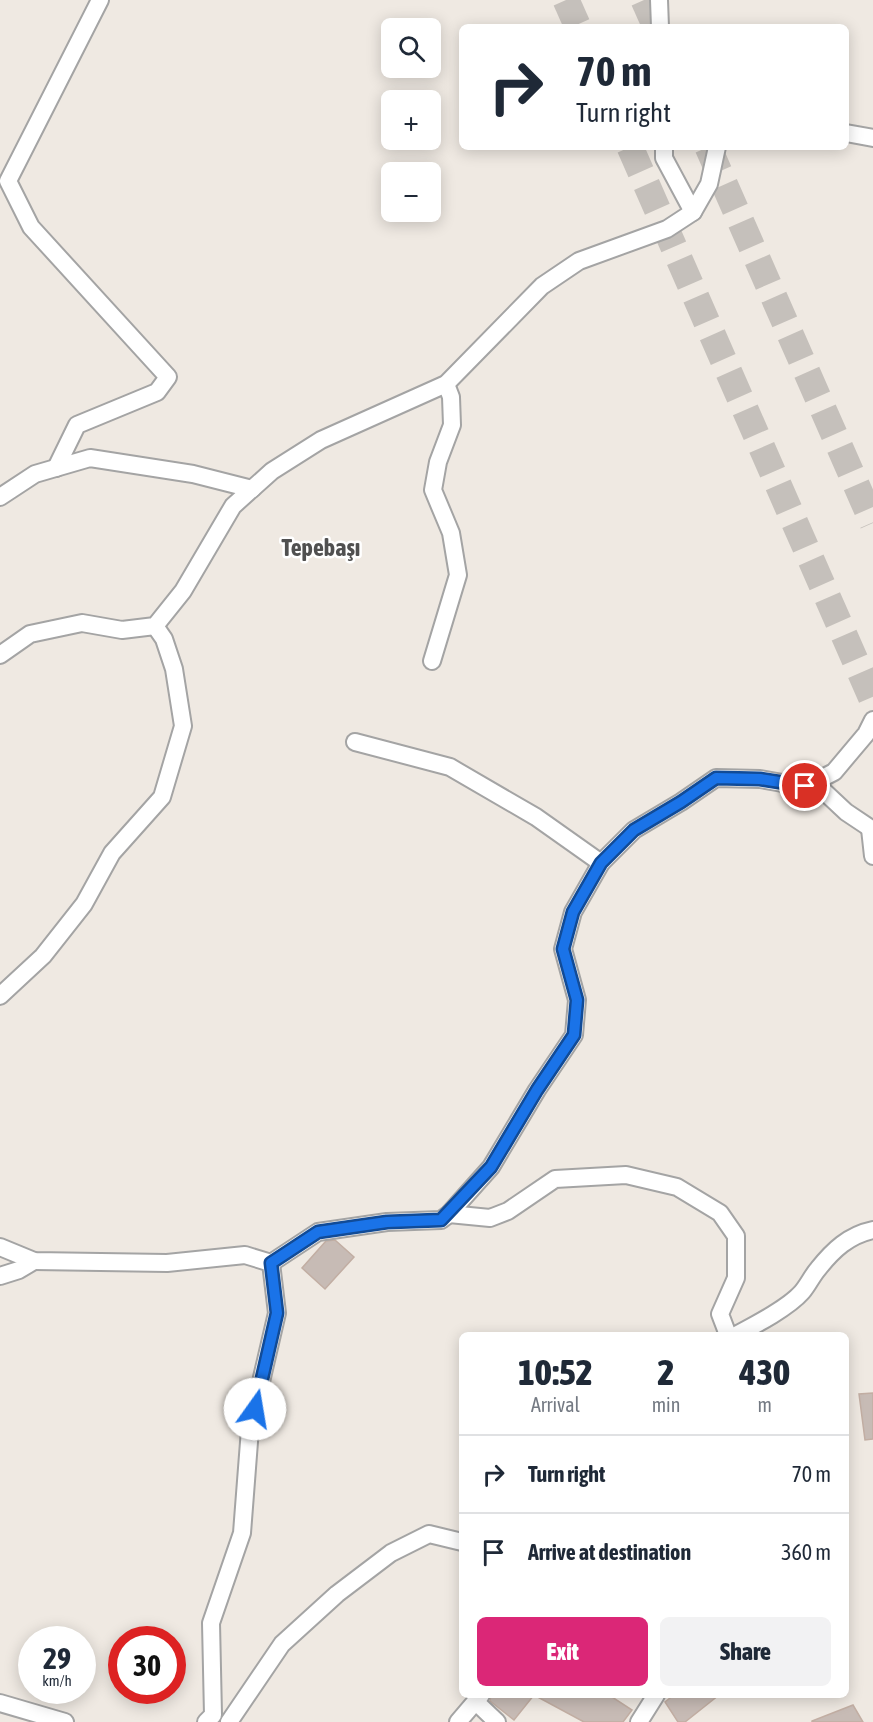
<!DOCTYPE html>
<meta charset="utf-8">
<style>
body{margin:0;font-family:"Asap Condensed",sans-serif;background:#f2f2f3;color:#1f2937;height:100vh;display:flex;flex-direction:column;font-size:22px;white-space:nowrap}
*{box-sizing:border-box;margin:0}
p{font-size:20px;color:#747a83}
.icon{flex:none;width:33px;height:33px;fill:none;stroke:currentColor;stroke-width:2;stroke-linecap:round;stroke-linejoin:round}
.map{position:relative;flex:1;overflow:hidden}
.panel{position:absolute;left:459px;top:1332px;width:390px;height:366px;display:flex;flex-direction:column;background:#fff;border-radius:9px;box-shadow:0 3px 15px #0003}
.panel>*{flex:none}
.top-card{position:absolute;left:459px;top:24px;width:390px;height:126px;border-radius:9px;box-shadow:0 3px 15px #0003;background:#fff;color:#1f2937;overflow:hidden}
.controls{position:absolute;left:381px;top:18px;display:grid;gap:12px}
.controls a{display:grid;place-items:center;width:60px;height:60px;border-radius:9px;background:#fff;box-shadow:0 3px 15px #0003;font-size:30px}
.speed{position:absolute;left:18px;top:1626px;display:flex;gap:12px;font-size:30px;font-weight:700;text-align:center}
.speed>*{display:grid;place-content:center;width:78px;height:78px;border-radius:50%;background:#fff;box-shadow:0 3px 15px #0003;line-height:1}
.speed small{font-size:15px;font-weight:400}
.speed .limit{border:9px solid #d22;background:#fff;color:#111}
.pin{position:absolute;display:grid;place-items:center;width:51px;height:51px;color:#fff;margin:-26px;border:3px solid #fff;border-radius:50%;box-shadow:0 2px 6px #0007}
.me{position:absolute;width:66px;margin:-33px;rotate:13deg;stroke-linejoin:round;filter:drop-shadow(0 0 4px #0008)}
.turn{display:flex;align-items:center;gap:21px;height:126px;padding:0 18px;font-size:27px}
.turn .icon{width:78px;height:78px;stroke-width:2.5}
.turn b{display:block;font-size:42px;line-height:51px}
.eta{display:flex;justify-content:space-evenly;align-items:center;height:102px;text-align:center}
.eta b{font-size:36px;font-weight:800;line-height:42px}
.primary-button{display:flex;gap:12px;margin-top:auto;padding:12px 18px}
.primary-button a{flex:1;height:69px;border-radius:9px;background:#db2777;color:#fff;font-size:24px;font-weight:800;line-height:69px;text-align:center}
.primary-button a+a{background:#f2f2f3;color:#1f2937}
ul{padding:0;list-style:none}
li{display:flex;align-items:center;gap:18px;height:78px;padding:0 18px;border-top:2px solid #e0e1e3}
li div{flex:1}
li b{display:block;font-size:22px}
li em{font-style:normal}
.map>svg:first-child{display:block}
</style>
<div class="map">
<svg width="873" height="1722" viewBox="0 0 873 1722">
<rect width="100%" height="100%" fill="#efe9e2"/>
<g fill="#c7bbb5" stroke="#c2aea3" stroke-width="1.5">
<path d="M335 1240 354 1257 325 1289 302 1268 326 1241Z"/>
<path d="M873 1393V1439L865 1440 859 1394Z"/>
<path d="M491 1695H609L632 1710 623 1722H584L534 1695 514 1720 490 1701Z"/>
<path d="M674 1695H719L685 1722H678L665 1702Z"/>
<path d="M853 1705 863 1722H812V1721Z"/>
</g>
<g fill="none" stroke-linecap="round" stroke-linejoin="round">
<g stroke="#c5c0bb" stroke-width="27" stroke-dasharray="27 14" stroke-linecap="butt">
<path d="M566 0 578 27"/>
<path d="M644 0 656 27"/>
<path d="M630 147 873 701"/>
<path d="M708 147 873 523"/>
</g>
<g stroke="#a4a4a4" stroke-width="20">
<g id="minor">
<path d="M659 0 660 27"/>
<path d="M846 133 873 138"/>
<path d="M664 147V158L693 212"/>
<path d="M56 468 77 425 157 392 168 377 31 227 8 181 100 0"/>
<path d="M0 497 35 474 90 458 193 474 252 489"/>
<path d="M0 655 30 634 82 623 122 630 155 626 183 591 233 506 272 471 321 440 446 384 542 286 579 261 667 229 693 212 709 184 717 147"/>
<path d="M432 661 458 575 451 533 433 490 438 462 452 425 451 397 446 384"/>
<path d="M355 742 450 767 536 817 601 863"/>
<path d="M814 782 846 812 873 830"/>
<path d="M870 829 873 856"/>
<path d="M0 996 43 956 84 904 112 853 162 797 183 726 174 669 164 639 155 626"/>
<path d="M449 1214 490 1218 508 1211 555 1179 626 1175 677 1187 720 1213 736 1236V1278L720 1314 728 1335"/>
<path d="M0 1247 34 1261 167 1263 245 1255 271 1263 277 1313 250 1429 242 1533 211 1623 213 1715 206 1722"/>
<path d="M271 1263 318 1232 387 1222 441 1220 449 1214 491 1167 537 1090 574 1035 577 1000 563 949 573 912 601 863 634 830 681 802 716 778 760 779 805 787 834 772 866 734 873 720"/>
<path d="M0 1276 19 1270 34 1261"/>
<path d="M736 1335C755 1325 788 1308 802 1292 808 1285 812 1276 818 1269 833 1250 849 1235 873 1230"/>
<path d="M476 1702 497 1722"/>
<path d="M0 1703 65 1722"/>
<path d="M229 1722 282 1644 337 1594 391 1553 429 1534 462 1542"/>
<path d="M458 1722 481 1695"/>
<path d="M639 1722 656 1695"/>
</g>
</g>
<use href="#minor" stroke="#fff" stroke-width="16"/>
</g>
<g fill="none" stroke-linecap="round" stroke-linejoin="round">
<g stroke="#114b97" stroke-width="15">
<path id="route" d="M255 1409 277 1313 271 1263 318 1232 387 1222 441 1220 491 1167 537 1090 574 1035 577 1000 563 949 573 912 601 863 634 830 681 802 716 778 760 779 805 786"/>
</g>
<use href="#route" stroke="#1a73e8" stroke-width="10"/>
</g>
<g text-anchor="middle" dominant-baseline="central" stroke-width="5" stroke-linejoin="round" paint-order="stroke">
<g font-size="24" font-weight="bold" fill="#505050" stroke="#fff">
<text x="321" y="547">Tepebaşı</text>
</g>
</g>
</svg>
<div class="controls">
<a><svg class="icon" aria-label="search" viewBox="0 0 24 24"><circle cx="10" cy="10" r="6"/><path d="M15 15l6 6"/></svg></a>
<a>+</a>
<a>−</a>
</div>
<div class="speed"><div>29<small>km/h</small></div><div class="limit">30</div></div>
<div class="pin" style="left:805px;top:786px;background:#d93025"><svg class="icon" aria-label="arrive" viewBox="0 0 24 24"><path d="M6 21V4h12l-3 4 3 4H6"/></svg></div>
<svg class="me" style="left:255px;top:1409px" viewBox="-20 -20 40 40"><circle r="19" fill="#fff"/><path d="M0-13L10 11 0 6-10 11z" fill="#1a73e8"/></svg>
<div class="top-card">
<div class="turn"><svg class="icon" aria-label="right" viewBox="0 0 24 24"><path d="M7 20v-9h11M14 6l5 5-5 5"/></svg><div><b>70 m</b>Turn right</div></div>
</div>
<section class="panel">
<div class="eta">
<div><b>10:52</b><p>Arrival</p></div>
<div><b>2</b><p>min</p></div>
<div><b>430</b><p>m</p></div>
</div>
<ul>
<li><svg class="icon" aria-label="right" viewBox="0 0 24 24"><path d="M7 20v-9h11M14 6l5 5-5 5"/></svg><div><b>Turn right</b></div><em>70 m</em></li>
<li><svg class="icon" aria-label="arrive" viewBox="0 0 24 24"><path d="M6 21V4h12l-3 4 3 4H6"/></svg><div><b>Arrive at destination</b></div><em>360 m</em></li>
</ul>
<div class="primary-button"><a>Exit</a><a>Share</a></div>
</section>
</div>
